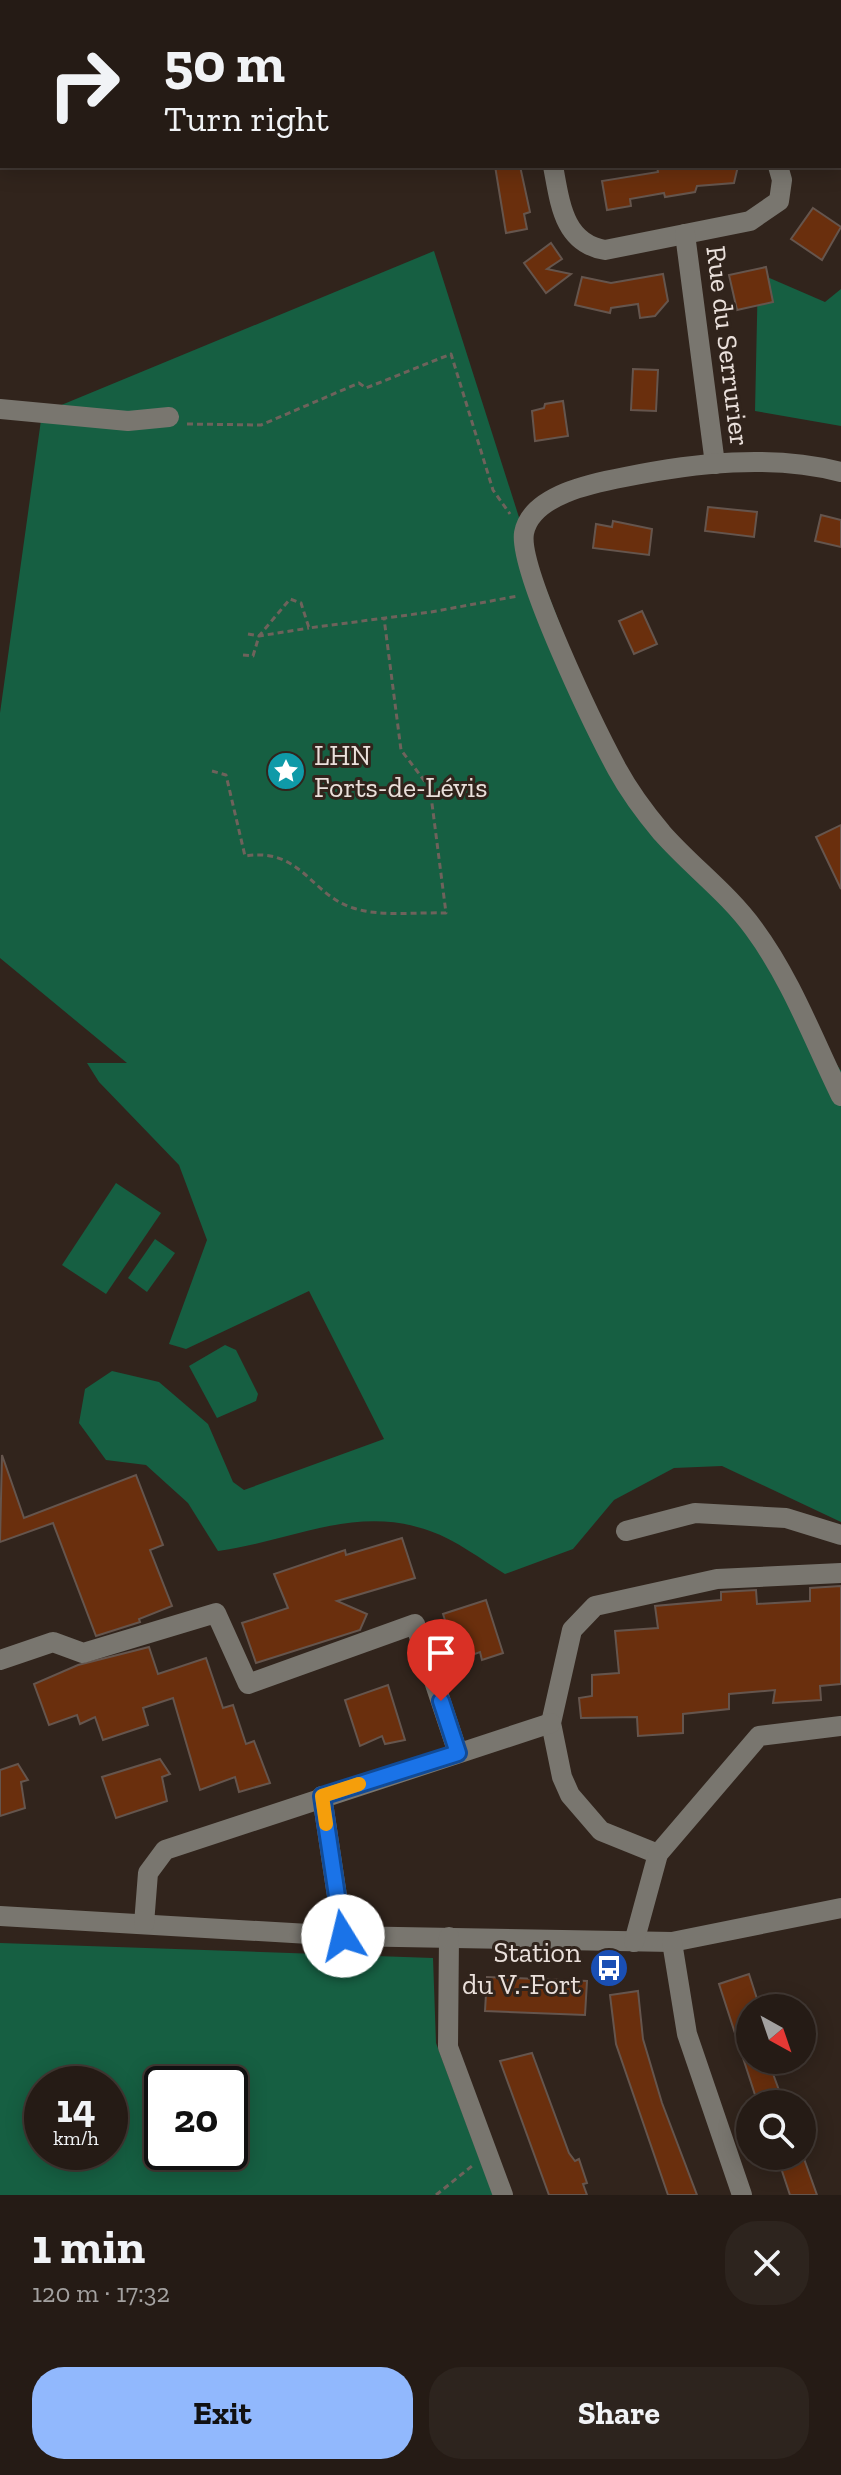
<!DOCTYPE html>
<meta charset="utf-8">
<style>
body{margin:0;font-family:"Zilla Slab",serif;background:#2d241e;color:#f1f3f6;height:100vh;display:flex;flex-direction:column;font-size:30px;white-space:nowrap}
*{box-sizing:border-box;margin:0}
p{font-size:26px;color:#a3a1a0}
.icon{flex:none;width:44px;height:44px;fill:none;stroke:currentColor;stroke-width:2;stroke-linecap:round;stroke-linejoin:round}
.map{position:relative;height:2195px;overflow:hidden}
.side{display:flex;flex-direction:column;background:#251b15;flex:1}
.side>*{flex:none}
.top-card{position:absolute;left:0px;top:0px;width:842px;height:168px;box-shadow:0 4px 20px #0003,0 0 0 2px #423934;background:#251b15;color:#f1f3f6;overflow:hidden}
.needle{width:52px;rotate:140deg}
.tools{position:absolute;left:736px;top:1994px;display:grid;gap:16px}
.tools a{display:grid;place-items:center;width:80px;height:80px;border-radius:50%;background:#251b15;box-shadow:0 4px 20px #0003,0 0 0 2px #423934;font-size:40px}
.speed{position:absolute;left:24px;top:2066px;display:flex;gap:16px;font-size:40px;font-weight:700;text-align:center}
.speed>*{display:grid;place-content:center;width:104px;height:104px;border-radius:50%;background:#251b15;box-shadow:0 4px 20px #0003,0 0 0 2px #423934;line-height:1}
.speed small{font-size:20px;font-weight:400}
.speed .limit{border:4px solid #111;border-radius:12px;background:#fff;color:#111}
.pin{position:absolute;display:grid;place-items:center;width:68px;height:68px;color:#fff;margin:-82px -34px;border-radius:50% 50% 50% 0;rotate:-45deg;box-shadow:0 0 8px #0007}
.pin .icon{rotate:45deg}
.me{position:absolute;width:88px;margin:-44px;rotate:351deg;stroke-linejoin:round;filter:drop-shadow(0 0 6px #0008)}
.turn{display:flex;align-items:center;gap:28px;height:168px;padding:0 32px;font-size:36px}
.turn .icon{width:104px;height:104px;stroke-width:2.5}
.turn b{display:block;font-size:56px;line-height:68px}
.round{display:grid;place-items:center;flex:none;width:84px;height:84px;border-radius:32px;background:#2d241e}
.summary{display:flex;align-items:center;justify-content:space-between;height:136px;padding:0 32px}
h1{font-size:48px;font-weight:700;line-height:60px}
.button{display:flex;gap:16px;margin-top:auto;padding:16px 32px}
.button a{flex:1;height:92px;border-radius:32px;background:#91b8fd;color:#111;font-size:32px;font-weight:700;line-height:92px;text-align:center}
.button a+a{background:#2d241e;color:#f1f3f6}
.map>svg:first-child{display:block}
</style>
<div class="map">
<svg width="841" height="2195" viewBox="0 0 841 2195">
<rect width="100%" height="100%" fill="#31241c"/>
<g fill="#165f42" fill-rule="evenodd">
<path d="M434 251 524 533 617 769 719 886 841 1071V1522L722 1466 674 1468 614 1500 573 1549 505 1574C482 1560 456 1540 430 1531 356 1504 292 1541 218 1551L188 1503 146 1465 106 1460 79 1423 85 1389 112 1371 159 1382 208 1424 233 1482 244 1490 384 1439 309 1291 186 1349 169 1344 207 1240 179 1165 99 1082 87 1063H127L0 958V713L42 413Z"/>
<path d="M758 273 825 302 841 289V426L755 411Z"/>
<path d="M116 1183 161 1213 106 1294 62 1265Z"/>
<path d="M155 1239 175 1253 147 1292 128 1278Z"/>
<path d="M225 1345 236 1350 258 1394 256 1401 217 1418 189 1366Z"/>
<path d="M0 1943 433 1958 436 2043 493 2195H0ZM42 2084H110V2152H42ZM162 2084H230V2152H162Z"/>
</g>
<g fill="#6a2f0d" stroke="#65554d" stroke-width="2">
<path d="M495 166H520L530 212 524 214 527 229 506 233Z"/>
<path d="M665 166H738L734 183 697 186 695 192 665 197 664 193 630 199 631 206 607 210 602 181 658 172 657 167Z"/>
<path d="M813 208 841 227 822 260 791 239Z"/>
<path d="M551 243 562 259 547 269 571 274 546 293 524 263Z"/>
<path d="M766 267 773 302 737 310 729 275Z"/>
<path d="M663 274 668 301 655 316 640 318 638 304 611 308 610 313 575 305 582 277 611 283Z"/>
<path d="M633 369 658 370 656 411 631 410Z"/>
<path d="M563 401 568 436 535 441 532 411 544 408 545 404Z"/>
<path d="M708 507 757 512 754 537 705 531Z"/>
<path d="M821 515 841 520V547L815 541Z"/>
<path d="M613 521 652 529 649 555 593 548 596 524 612 527Z"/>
<path d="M642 611 657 644 634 654 619 621Z"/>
<path d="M841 825V889L816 837Z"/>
<path d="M2 1455 24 1518 136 1475 163 1545 150 1550 172 1606 139 1619 140 1622 96 1636 53 1523 0 1542Z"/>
<path d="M402 1538 415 1578 337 1601 367 1614 360 1630 256 1663 242 1623 288 1608 274 1574 345 1550 346 1555Z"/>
<path d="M841 1586V1684L820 1686 821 1700 773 1703 775 1690 729 1694V1709L683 1714V1733L638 1736 637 1717 581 1718 579 1698 592 1696V1675L619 1673 615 1631 658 1628 655 1606 721 1600V1592L756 1590 757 1604 810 1601V1588Z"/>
<path d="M486 1600 503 1653 482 1660 480 1652 458 1660 443 1614Z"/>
<path d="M149 1647 158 1674 206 1658 223 1708 233 1705 246 1744 254 1741 270 1783 239 1792 235 1777 200 1790 173 1698 143 1708 148 1725 103 1740 95 1717 80 1724 77 1715 49 1725 34 1684 78 1665Z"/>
<path d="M388 1685 405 1740 385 1744 382 1736 360 1746 345 1700Z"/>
<path d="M160 1759 170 1774 162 1777 167 1801 116 1818 102 1777Z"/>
<path d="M18 1764 28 1780 21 1782 25 1808 0 1816V1770Z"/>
<path d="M749 1974 760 2008H750V2060H768L784 2104H758L719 1984Z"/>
<path d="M487 1977 587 1981 585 2015 485 2011Z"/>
<path d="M638 1991 643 2039 662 2103 697 2195H668L616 2044 610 1995Z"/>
<path d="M532 2053 569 2153 575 2161 579 2159 587 2183 583 2184 587 2195H549L500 2061Z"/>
<path d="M777 2156H803L817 2195H790Z"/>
</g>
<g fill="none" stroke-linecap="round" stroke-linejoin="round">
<g stroke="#6e625b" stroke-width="3" stroke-dasharray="6 4" stroke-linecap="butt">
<path d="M832 0V2"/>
<path d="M840 20 841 19"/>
<path d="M840 28 841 30"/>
<path d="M187 424 261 425 359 383 366 388 451 354 493 490 510 514"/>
<path d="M248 634 259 636 309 628"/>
<path d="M243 655 253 656 259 636 290 599 301 603 309 628 431 612 518 596"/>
<path d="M212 771 226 775 245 856C301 847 311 895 353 908 380 917 417 912 446 913L430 788 401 750 384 618"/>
<path d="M436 2195 472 2166"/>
</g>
<g stroke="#79766f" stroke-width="20">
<path d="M512 0 513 2"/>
<path d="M717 0 718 2"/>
<path d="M553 166C560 202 563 243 605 250L750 221 779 201 782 180 778 166"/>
<path d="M685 234 715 464"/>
<path d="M0 409 128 421 169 417"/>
<path d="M841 472C771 454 694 463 625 477 593 483 531 495 524 533 518 570 596 730 617 769 629 791 646 814 662 833 692 867 728 893 754 929 791 979 814 1041 841 1096"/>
<path d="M626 1531 695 1513 786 1518 841 1535"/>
<path d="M0 1660 53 1642 83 1653 216 1613 248 1684 415 1624 458 1753"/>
<path d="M322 1796 343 1936"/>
<path d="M658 1854 601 1831 570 1795 562 1777 551 1723 572 1630 595 1606 717 1579 841 1573"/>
<path d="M0 1916 343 1936 672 1942 841 1908"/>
<path d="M144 1924 148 1873 165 1850 551 1723"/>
<path d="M449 1937 448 2047 503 2195"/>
<path d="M634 1942 658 1854 759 1736 841 1726"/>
<path d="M672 1942 687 2034 742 2195"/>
</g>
</g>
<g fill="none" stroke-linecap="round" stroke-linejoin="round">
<g stroke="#114b97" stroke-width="20">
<path id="route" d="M343 1936 322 1796 458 1753 441 1701"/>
</g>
<use href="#route" stroke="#1a73e8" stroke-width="14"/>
<path stroke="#f59e0b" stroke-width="14" d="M326 1824 322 1796 359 1784"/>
</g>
<defs>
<g id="sight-disc" transform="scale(2)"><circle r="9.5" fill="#0f9aa8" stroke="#31241c"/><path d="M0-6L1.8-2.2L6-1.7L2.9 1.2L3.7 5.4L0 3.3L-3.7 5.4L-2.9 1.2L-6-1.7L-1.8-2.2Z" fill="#fff"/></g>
<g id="bus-disc" transform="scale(2)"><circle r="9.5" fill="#1a4fb4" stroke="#31241c"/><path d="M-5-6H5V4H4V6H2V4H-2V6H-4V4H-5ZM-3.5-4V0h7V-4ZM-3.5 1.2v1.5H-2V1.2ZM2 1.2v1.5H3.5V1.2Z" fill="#fff"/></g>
</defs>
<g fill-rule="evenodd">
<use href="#sight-disc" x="286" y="771"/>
<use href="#bus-disc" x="609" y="1968"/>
</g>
<g text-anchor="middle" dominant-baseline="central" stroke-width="6" stroke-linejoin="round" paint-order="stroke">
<g font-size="28" fill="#eae0db" stroke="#31241c">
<text transform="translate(728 346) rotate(83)">Rue du Serrurier</text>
</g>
<g font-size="28" fill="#eae0db" stroke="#31241c" text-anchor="start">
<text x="314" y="755">LHN<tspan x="314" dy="32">Forts-de-Lévis</tspan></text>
<text x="581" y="1952" text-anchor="end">Station<tspan x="581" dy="32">du V.-Fort</tspan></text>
</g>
</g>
</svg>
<div class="tools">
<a><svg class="needle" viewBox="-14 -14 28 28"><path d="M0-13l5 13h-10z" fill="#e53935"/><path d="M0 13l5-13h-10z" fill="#a3a1a0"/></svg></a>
<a><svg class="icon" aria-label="search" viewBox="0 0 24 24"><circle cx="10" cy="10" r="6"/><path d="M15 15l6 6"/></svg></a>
</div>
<div class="speed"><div>14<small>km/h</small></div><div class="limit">20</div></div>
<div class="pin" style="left:441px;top:1701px;background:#d93025"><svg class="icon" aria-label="arrive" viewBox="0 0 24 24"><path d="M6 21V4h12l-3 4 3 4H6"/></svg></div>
<svg class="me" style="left:343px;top:1936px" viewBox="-20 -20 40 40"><circle r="19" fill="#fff"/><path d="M0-13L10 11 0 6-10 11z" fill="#1a73e8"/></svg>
<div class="top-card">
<div class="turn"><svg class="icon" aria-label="right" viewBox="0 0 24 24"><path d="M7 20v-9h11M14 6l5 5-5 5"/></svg><div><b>50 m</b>Turn right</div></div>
</div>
</div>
<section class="side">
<div class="summary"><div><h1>1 min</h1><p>120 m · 17:32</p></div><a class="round"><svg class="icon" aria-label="close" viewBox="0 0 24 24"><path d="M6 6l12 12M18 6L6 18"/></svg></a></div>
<div class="button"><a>Exit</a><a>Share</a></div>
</section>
